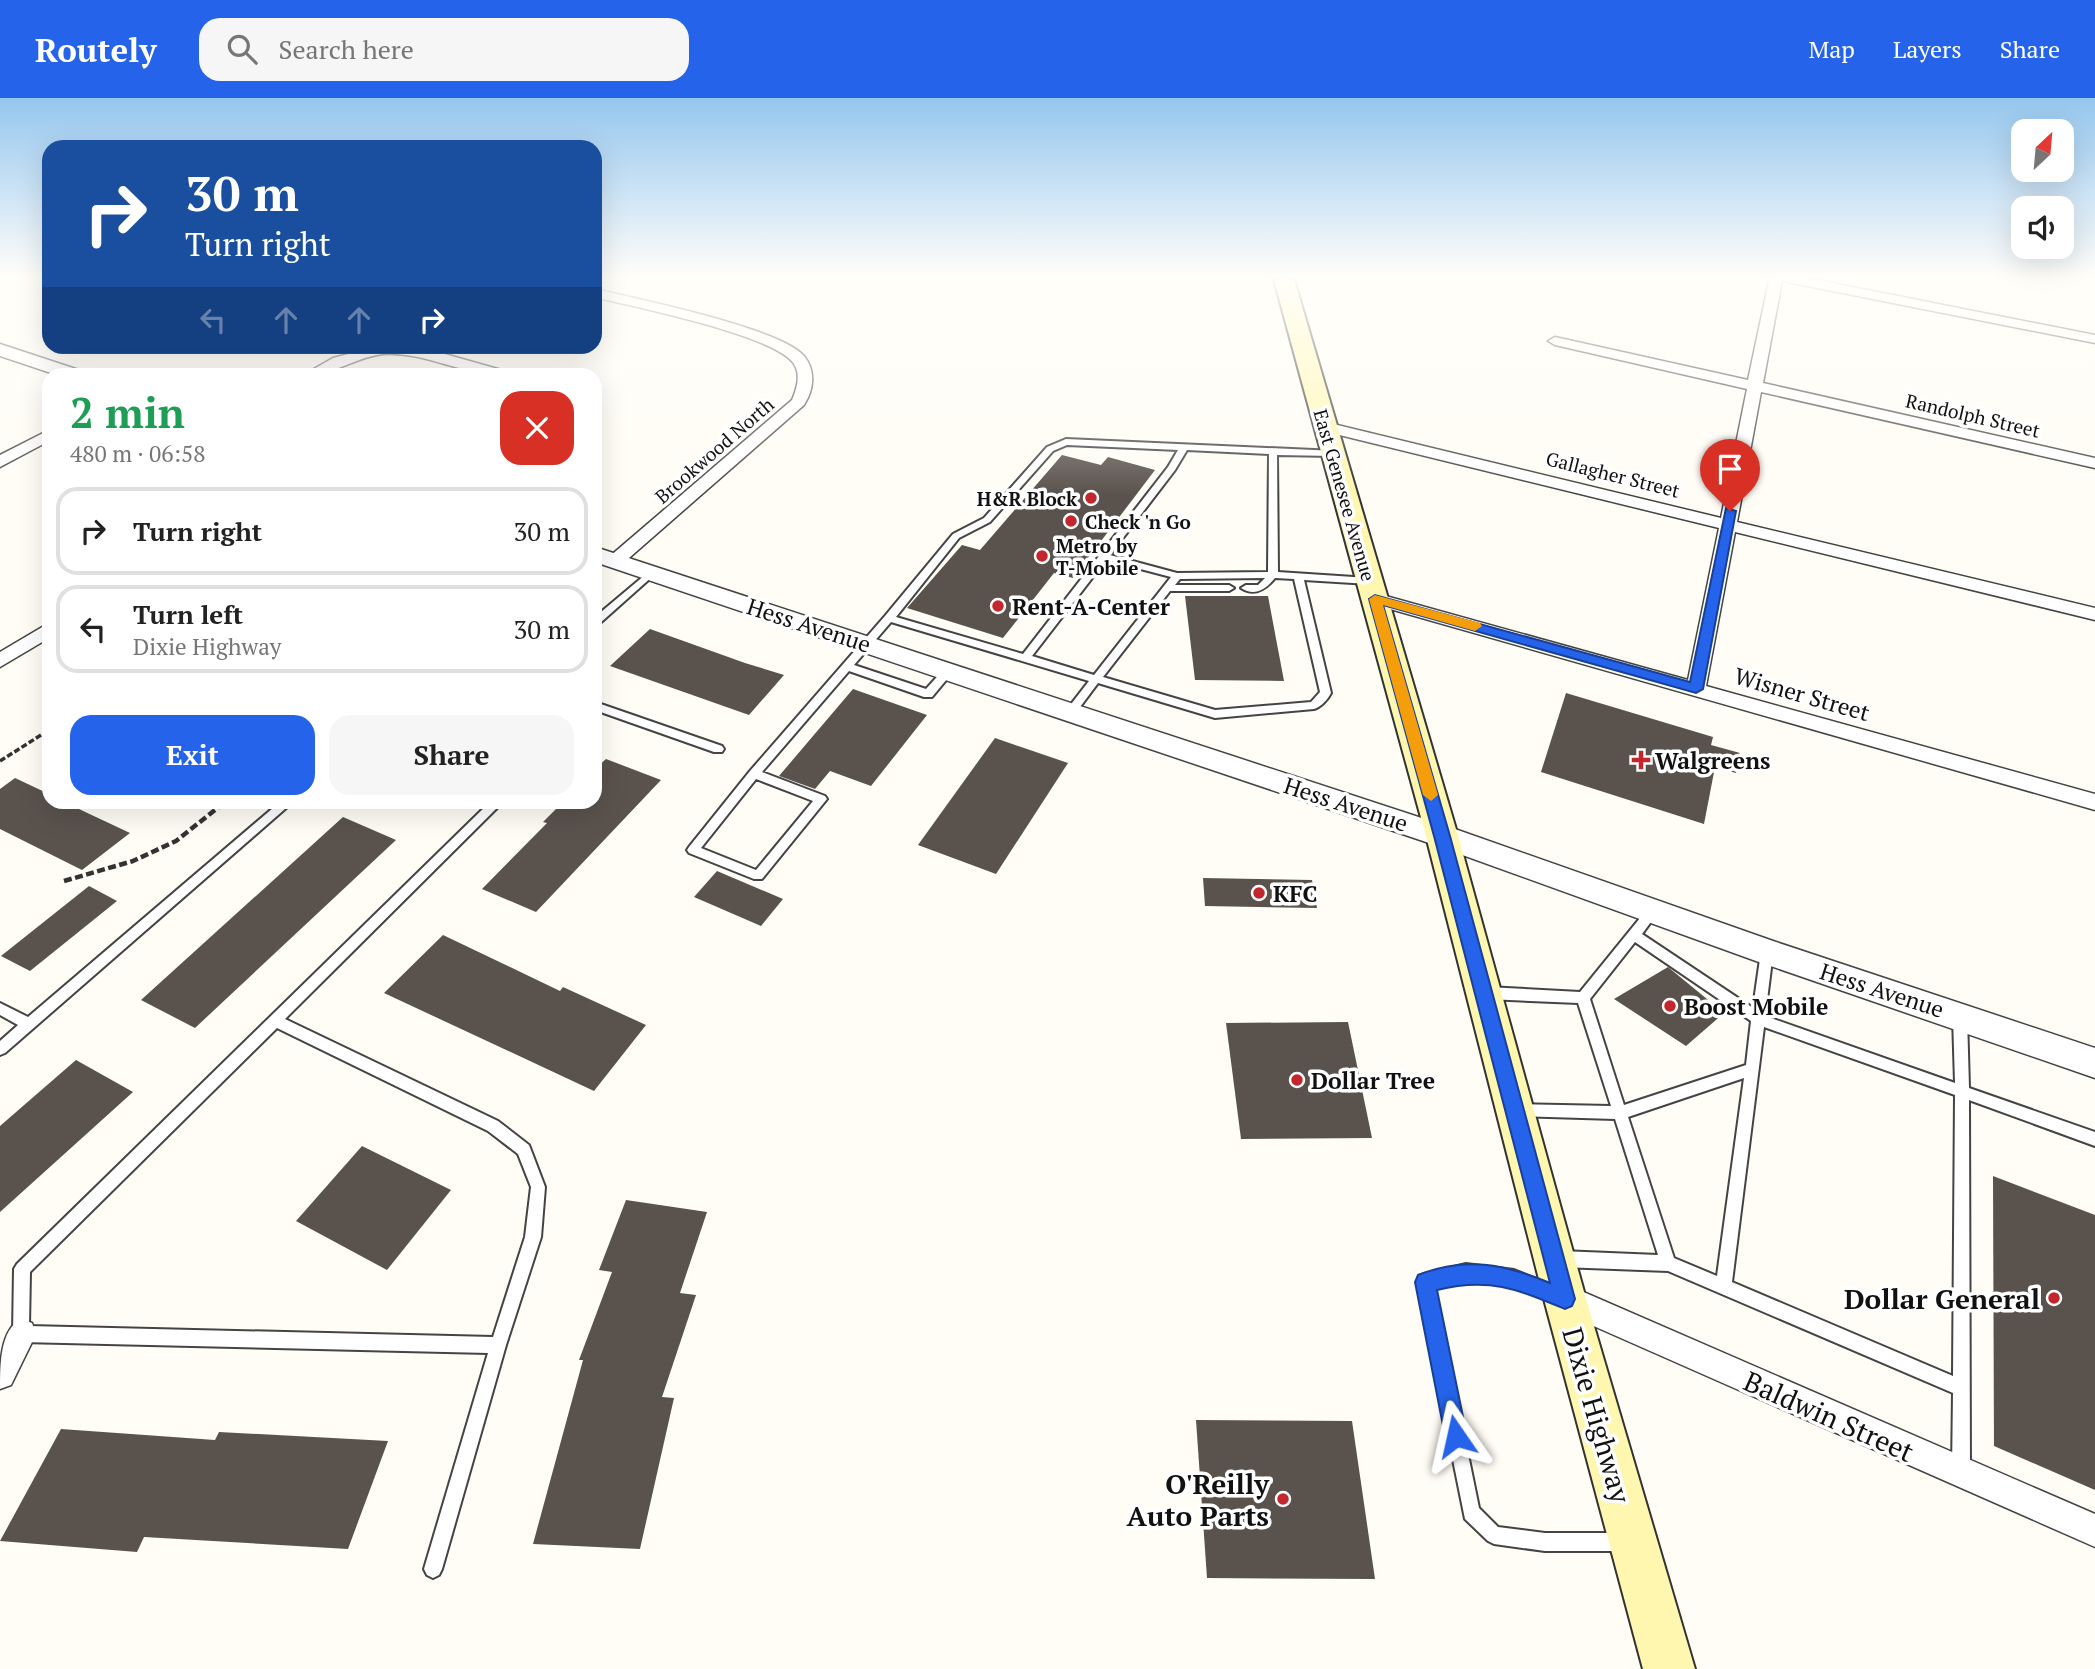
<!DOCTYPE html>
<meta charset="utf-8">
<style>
body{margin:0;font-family:"PT Serif",serif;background:#f6f6f6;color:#222;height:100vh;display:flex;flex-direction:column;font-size:26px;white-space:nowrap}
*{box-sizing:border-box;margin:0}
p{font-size:23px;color:#767676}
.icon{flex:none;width:38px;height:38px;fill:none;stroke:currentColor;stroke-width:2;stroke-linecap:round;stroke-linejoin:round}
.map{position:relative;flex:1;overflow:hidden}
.panel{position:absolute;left:42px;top:270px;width:560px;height:441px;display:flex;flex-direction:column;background:#fff;border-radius:21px;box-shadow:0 7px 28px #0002}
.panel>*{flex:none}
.hud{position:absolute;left:42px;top:42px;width:560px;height:214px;border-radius:21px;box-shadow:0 7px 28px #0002;background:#1a4fa0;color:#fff;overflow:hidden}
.needle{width:46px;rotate:26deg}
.tools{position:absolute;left:2011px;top:21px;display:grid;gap:14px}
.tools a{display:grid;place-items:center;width:63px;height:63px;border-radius:14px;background:#fff;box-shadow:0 7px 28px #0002;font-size:35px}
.pin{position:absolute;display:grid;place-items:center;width:60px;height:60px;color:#fff;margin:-72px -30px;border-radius:50% 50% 50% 0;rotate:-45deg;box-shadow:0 0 7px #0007}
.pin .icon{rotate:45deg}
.me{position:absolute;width:77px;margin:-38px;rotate:349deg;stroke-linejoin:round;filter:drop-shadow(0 0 5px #0008)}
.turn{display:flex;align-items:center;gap:24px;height:147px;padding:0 28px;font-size:32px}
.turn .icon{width:91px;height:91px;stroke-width:2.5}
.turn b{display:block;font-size:49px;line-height:60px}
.lanes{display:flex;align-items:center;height:66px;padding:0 28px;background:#0003;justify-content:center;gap:35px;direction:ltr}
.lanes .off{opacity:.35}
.round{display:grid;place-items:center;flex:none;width:74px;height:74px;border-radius:21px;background:#f6f6f6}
.headline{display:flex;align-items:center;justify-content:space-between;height:119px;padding:0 28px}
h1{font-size:42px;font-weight:700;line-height:52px;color:#1e9e55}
.primary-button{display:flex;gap:14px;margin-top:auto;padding:14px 28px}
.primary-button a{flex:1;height:80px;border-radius:21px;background:#2563eb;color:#fff;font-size:28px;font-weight:700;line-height:80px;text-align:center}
.primary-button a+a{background:#f6f6f6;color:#222}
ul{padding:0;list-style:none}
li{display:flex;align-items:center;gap:21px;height:88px;margin:0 14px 10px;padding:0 14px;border:4px solid #e0e0e0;border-radius:21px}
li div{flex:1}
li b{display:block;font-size:26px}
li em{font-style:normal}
header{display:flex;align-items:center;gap:42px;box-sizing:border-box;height:98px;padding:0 35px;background:#2563eb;color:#fff}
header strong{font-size:33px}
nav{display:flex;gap:38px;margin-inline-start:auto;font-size:24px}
.search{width:490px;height:63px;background:#f6f6f6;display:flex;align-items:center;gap:18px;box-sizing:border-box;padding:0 24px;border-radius:21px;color:#767676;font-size:26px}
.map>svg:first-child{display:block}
</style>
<header>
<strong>Routely</strong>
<div class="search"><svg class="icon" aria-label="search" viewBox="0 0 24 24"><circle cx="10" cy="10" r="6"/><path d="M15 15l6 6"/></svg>Search here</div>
<nav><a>Map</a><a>Layers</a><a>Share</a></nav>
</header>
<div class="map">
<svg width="2095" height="1571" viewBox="0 0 2095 1571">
<rect width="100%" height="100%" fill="#fffdf5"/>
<g fill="#5a524d">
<path d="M1062 357 1101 367 1108 359 1155 372 1073 480 1054 475 1003 540 907 510 962 447 980 452Z"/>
<path d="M1185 498H1268L1284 583 1195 582Z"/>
<path d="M650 531 745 565 784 577 749 617 610 568Z"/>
<path d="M853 591 927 617 871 688 830 673 815 691 779 678Z"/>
<path d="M1566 595 1713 639 1711 647 1740 655 1736 675 1715 669 1704 726 1541 674Z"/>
<path d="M995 640 1068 665 996 776 918 747Z"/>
<path d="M606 661 661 682 536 814 482 791 547 725 543 724 563 704H595V671Z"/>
<path d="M15 680 49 696V704H64L130 735 82 772 0 731V691Z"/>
<path d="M343 719 396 742 195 930 141 902Z"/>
<path d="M717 773 783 801 761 828 694 799Z"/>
<path d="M1203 780 1312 782 1317 810 1205 808Z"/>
<path d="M89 788 117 803 30 873 1 858Z"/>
<path d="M443 837 560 893 563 889 646 927 594 993 384 895Z"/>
<path d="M1668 869 1724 915 1686 948 1614 901Z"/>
<path d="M1348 924 1372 1040 1241 1041 1226 925Z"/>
<path d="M76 962 133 994 0 1114V1028Z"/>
<path d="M362 1048 451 1092 387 1172 296 1123Z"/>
<path d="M1993 1078 2095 1117V1392L1994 1348Z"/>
<path d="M626 1102 707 1114 680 1195 696 1197 662 1299 674 1300 640 1451 533 1446 583 1262H579L612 1174 599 1172Z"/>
<path d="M1196 1322 1352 1323 1375 1481 1207 1480Z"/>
<path d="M61 1331 215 1342 219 1334 388 1343 348 1451 144 1439 137 1454 0 1443Z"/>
</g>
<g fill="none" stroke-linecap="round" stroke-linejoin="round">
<g stroke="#444" stroke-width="4">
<g id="service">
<path d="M1066 341 1336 353V357L1333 358 1277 357 1278 474 1369 480 1374 483 1369 486 1304 482 1331 595C1328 601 1321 609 1314 611L1215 620 1098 585 1074 617 1070 618 1065 614 1089 583 891 524 854 567 926 591 944 571H952L953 573 952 575 932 599H924L849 573 762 674 825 698 827 701 762 781H754L689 755 687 752 689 749 750 673 885 518 953 436 984 420 1047 349ZM1067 347 1178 352 1168 369 1023 556 896 519 959 440 990 424 1053 353ZM1187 352 1269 356 1268 474 1177 475 1110 457 1175 372ZM1106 462 1171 479 1094 577 1032 558ZM1265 480 1258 487H1246L1241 490C1255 499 1266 491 1275 480L1294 481 1320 594 1311 604 1215 612 1103 579 1170 493H1229L1234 490 1229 487H1175L1180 481ZM756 681 813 703 756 772 701 750Z"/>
<path d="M651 472 656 475 654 477 599 526 595 527V519Z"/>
<path d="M595 604 722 648 724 651 722 654H714L595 612Z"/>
<path d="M280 704H293L5 955 0 957V943L18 927 0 917V905L28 919Z"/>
<path d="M490 704H503L285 921 498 1023 529 1047 545 1089 541 1139 506 1247 442 1471 439 1477 433 1480 427 1477 424 1471 488 1255 21 1244 15 1242 13 1236 14 1171 17 1166ZM277 930 488 1033 518 1056 531 1089 525 1139 493 1239 29 1228 30 1174Z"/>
<path d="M1653 808 1657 809 1659 813 1642 836 1753 910 1761 854 1762 850 1767 849 1772 850 1773 854 1765 918 1955 985 1953 918 1955 914 1960 912 1965 914 1967 918 1969 990 2095 1034V1048L1969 1002 1970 1373 1967 1379 1961 1382 1955 1379 1952 1373 1953 1295 1668 1173 1561 1169 1556 1166 1553 1161 1556 1156 1561 1153 1658 1157 1615 1021 1518 1018 1513 1017 1511 1012 1513 1007 1518 1006 1611 1008 1578 905 1487 901 1482 899 1480 895 1482 891 1487 889 1580 894 1649 809ZM1635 844 1751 923 1746 967 1624 1007 1590 901ZM1764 929 1955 997 1953 1278 1732 1184ZM1744 980 1717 1178 1674 1160 1628 1019Z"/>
<path d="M1466 1166 1514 1172 1561 1191 1563 1197 1561 1203 1555 1205 1514 1188 1466 1182 1434 1190 1479 1410 1498 1429 1545 1435H1623L1629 1438 1632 1444 1629 1450 1623 1453H1545L1494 1446 1488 1443 1465 1421 1417 1184 1419 1178 1425 1176Z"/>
</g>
</g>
<g stroke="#444" stroke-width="3">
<g id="minor">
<path d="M1770 178H1797L2095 237V245L1782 183 1763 285 2095 360V370L1761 294 1737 424 2095 510V522L1735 434 1706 588 2095 696V712L1369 505 1366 501 1375 495 1688 582 1719 430 1319 332 1317 329 1325 324 1721 420 1747 291 1555 247 1548 243 1555 239 1748 282Z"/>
<path d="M595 191C637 201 780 230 804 258 816 273 814 291 804 307L621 467 615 468 606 463 609 459 792 302C797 290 801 277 794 266 776 237 633 209 595 199Z"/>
<path d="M379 248 427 251 505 273 507 276C466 280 426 253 383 256 355 259 331 279 305 276L333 260Z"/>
<path d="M49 332V343L0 369V357Z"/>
<path d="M49 525V540L0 569V554Z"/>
<path d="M1565 1186 2095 1416V1449L1555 1211 1550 1201 1555 1191Z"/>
<path d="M21 1221 32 1225 36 1236 11 1287 0 1291C0 1266 0 1232 21 1221Z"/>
</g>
</g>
<g stroke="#444" stroke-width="3">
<g id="tertiary">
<path d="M0 246 79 272 82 276H54L0 258Z"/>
<path d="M595 449 1452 730 1773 843 2095 950V980L1756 863 1432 746 595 464Z"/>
</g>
</g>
<g stroke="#333" stroke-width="4">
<path id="secondary" d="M1273 178H1293L1458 738 1586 1201 1695 1571H1643L1544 1201 1426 738Z"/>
</g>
<g stroke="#333" stroke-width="3.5" stroke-dasharray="6 2.5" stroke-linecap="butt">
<path d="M0 663 49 632"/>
<path d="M217 709 224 704"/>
</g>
<path stroke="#333" stroke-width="4.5" stroke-dasharray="8 3.5" stroke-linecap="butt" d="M64 783 133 763 176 743 220 708"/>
<use href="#service" fill="#fff" fill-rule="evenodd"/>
<use href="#minor" fill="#fff" fill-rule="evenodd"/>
<use href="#tertiary" fill="#fff" fill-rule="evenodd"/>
<use href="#secondary" fill="#fff6b0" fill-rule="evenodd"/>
</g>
<linearGradient id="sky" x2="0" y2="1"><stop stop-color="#95c6ee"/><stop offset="0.45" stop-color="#fffefa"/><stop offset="1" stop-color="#fffefa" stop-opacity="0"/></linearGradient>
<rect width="2095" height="397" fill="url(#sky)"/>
<path fill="#2563eb" stroke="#184099" stroke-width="2" d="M1726 410 1736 413 1703 591 1696 595 1383 507 1450 738 1575 1201 1572 1208 1565 1211C1517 1191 1489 1179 1437 1192L1467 1338 1463 1346 1456 1349 1448 1346 1445 1338 1415 1184 1418 1177C1465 1158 1504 1166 1550 1185L1434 738 1369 501 1375 497 1690 584Z"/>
<path fill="#f59e0b" d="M1375 497 1480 525 1482 528 1475 533 1383 507 1438 697 1431 703 1423 697 1369 501Z"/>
<g fill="#c4262e" stroke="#fff" stroke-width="2.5">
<circle cx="1091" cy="400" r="7"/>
<circle cx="1071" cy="423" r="7"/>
<circle cx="1042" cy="458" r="7"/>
<circle cx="998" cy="508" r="7"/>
<path d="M1637.5 651.5h7v7h7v7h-7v7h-7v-7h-7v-7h7z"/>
<circle cx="1259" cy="795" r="7"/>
<circle cx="1670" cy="908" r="7"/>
<circle cx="1297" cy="982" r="7"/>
<circle cx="2054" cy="1200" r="7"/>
<circle cx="1283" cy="1401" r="7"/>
</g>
<g text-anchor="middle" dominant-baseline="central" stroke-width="7" stroke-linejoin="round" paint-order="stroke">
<g font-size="19" fill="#111" stroke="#fff">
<text transform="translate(1973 317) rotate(13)">Randolph Street</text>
<text transform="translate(714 352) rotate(-41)">Brookwood North</text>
<text transform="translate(1613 376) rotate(14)">Gallagher Street</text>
<text transform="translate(1345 397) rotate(74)">East Genesee Avenue</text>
</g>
<g font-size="19" font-weight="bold" fill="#111" stroke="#fff" text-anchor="start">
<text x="1077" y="400" text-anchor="end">H&amp;R Block</text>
<text x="1085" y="423">Check 'n Go</text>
<text x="1056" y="447">Metro by<tspan x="1056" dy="22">T-Mobile</tspan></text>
</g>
<g font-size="23" font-weight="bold" fill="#111" stroke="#fff" text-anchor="start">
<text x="1012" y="508">Rent-A-Center</text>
<text x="1655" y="662">Walgreens</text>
<text x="1273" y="795">KFC</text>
<text x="1684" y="908">Boost Mobile</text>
<text x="1311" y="982">Dollar Tree</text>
</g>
<g font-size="23" fill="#111" stroke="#fff">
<text transform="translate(809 527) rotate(18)">Hess Avenue</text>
<text transform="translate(1802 596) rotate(16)">Wisner Street</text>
<text transform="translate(1346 706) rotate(18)">Hess Avenue</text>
<text transform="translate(1882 892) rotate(18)">Hess Avenue</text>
</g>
<g font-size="28" font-weight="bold" fill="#111" stroke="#fff" text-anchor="end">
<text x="2040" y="1200">Dollar General</text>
<text x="1269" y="1385">O'Reilly<tspan x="1269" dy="32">Auto Parts</tspan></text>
</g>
<g font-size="28" fill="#111" stroke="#fff">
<text transform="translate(1597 1317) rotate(74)">Dixie Highway</text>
<text transform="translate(1829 1318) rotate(24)">Baldwin Street</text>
</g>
</g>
</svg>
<div class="tools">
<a><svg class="needle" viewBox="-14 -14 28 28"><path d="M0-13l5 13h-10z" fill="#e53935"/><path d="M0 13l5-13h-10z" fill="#767676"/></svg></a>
<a><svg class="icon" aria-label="sound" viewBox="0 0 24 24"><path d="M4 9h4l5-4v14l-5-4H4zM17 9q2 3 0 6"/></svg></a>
</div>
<div class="pin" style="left:1730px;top:413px;background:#d93025"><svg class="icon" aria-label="arrive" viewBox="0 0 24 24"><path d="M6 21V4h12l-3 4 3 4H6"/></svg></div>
<svg class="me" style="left:1456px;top:1338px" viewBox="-20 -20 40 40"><path d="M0-17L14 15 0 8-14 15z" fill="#2563eb" stroke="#fff" stroke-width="4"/></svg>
<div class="hud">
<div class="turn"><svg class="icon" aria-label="right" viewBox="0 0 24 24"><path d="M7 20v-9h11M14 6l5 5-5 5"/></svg><div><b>30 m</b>Turn right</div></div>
<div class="lanes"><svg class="icon off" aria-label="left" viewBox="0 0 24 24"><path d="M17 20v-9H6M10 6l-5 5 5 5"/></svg><svg class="icon off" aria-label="ahead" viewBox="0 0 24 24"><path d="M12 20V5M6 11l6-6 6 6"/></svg><svg class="icon off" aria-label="ahead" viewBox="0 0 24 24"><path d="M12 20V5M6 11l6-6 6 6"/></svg><svg class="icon" aria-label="right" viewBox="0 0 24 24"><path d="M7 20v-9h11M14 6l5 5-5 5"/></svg></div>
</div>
<section class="panel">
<div class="headline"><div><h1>2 min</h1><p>480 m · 06:58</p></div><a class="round" style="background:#d93025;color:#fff"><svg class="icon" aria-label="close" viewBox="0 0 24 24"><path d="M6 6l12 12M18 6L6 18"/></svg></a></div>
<ul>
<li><svg class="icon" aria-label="right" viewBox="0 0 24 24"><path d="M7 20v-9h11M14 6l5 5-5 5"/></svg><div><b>Turn right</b></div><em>30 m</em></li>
<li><svg class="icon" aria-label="left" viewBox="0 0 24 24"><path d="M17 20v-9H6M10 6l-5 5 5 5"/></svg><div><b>Turn left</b><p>Dixie Highway</p></div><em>30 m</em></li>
</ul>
<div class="primary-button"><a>Exit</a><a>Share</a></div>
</section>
</div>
